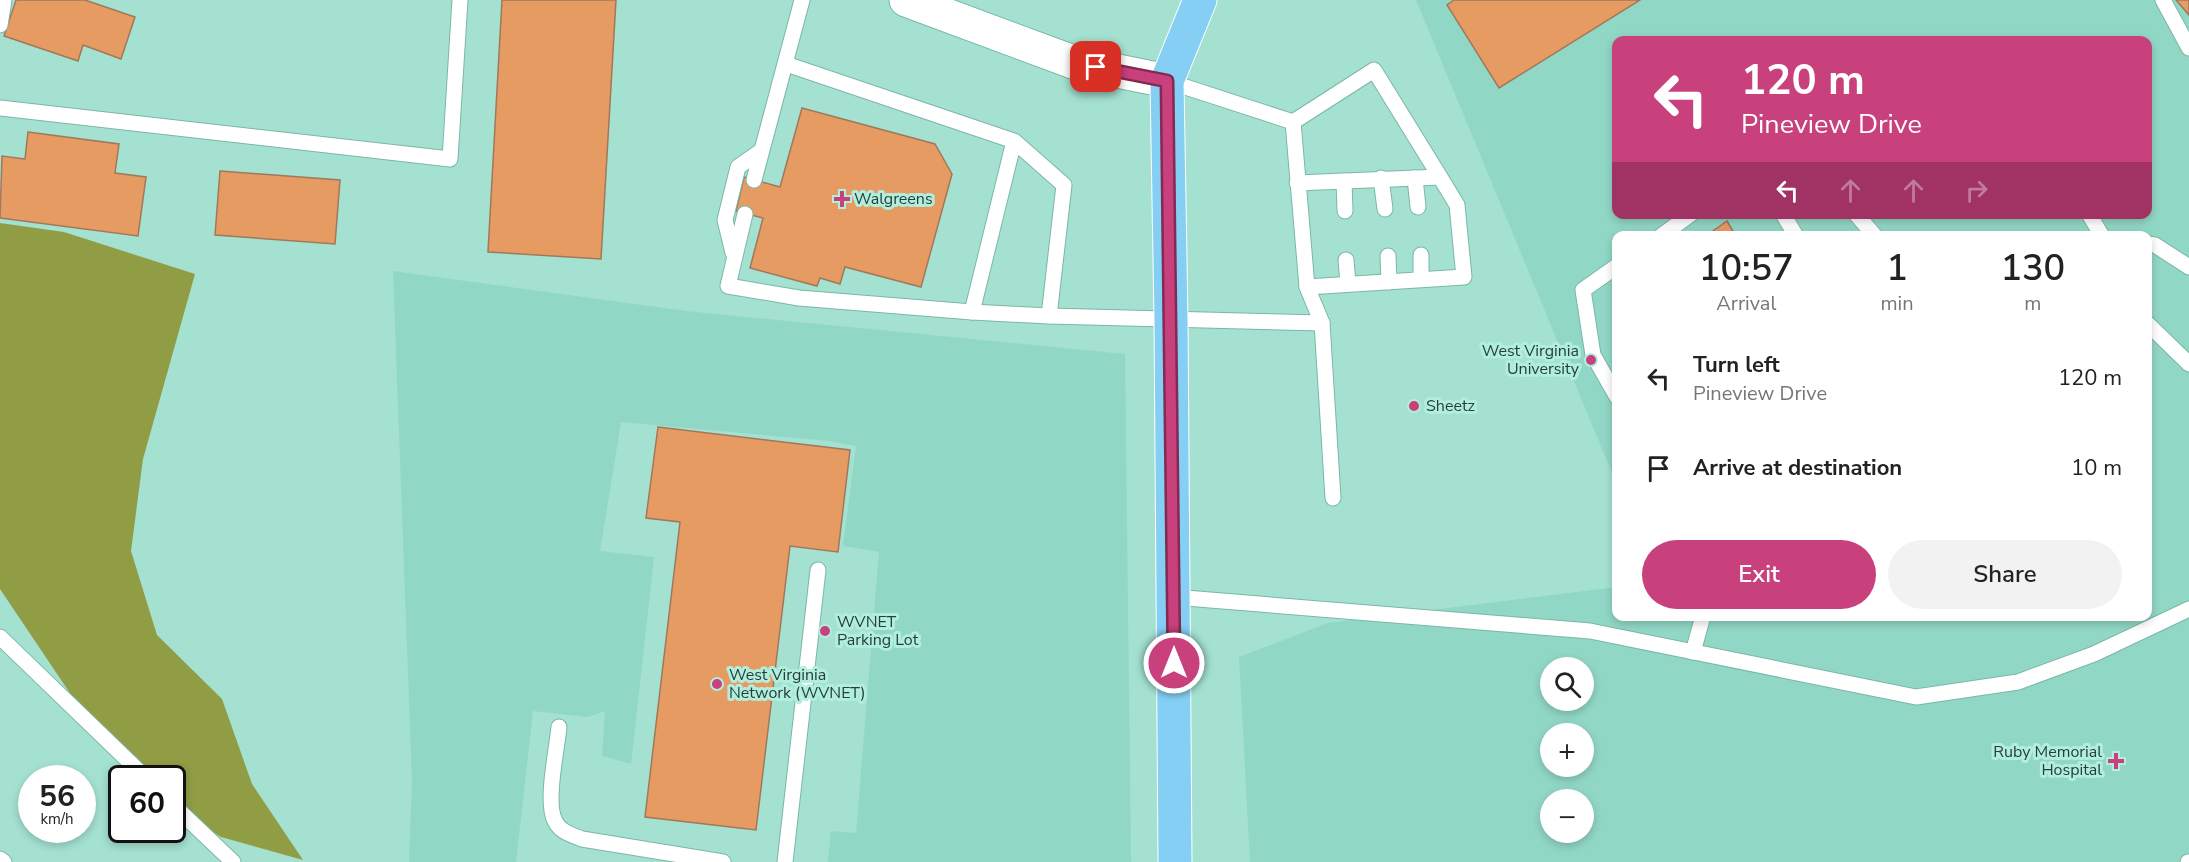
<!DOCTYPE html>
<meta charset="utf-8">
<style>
body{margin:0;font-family:"Nunito Sans",sans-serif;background:#f2f2f2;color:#222;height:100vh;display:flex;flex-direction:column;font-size:22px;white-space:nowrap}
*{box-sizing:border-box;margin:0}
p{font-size:20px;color:#767676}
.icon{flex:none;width:33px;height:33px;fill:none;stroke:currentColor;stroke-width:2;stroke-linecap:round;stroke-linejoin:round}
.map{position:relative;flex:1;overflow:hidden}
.drawer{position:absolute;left:1612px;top:231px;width:540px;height:390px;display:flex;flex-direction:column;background:#fff;border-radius:12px;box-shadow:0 3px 9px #0003}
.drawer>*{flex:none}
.top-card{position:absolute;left:1612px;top:36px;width:540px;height:183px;border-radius:12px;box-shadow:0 3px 9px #0003;background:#c8407c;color:#fff;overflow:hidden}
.fabs{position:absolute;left:1540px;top:657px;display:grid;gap:12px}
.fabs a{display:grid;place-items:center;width:54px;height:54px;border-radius:50%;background:#fff;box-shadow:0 3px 9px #0003;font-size:30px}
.speed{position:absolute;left:18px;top:765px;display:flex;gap:12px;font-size:30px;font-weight:700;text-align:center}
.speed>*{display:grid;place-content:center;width:78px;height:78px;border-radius:50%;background:#fff;box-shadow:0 3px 9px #0003;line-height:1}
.speed small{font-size:15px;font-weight:400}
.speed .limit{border:3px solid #111;border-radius:9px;background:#fff;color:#111}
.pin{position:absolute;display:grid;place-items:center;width:51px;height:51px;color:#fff;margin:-26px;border-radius:12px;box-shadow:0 3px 9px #0006}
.me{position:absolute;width:66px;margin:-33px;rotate:0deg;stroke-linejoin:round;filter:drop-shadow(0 0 4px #0008)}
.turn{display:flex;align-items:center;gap:21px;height:126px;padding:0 30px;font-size:27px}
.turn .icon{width:78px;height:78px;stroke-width:2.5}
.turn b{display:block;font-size:42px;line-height:51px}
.lanes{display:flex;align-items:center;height:57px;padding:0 30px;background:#0003;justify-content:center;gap:30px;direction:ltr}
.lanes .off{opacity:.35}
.eta{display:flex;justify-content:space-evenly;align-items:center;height:102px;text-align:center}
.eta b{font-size:36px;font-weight:600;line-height:42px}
.cta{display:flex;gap:12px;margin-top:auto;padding:12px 30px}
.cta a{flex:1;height:69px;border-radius:36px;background:#c8407c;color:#fff;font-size:24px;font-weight:600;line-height:69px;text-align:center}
.cta a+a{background:#f2f2f2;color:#222}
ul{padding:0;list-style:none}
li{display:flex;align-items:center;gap:18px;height:90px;padding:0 30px}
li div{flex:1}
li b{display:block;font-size:22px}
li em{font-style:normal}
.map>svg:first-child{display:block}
</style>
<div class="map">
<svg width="2189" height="862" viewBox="0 0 2189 862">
<rect width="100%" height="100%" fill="#a4e1d1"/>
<g fill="#91d7c5" fill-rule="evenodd">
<path d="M1416 0H2189V862H1250L1239 657 1328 623 1617 587V616H2148V236H1617V485ZM1617 40H2148V214H1617ZM1551 668H1584V700H1551ZM1551 734H1584V766H1551ZM1551 800H1584V832H1551Z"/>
<path d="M393 271 686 311 1125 354 1131 862H828L831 831 856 833 879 552 843 546 856 446 829 441 621 422 600 551 654 557 631 764 602 756 605 711 588 717 533 711 516 862H409L412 781Z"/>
</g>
<path fill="#909d44" d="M0 223 64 232 195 274 143 459 131 551 157 635 222 699 252 784 303 860 221 837 173 806 172 778H139L88 720 0 589Z"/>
<g fill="#e69b63" stroke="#a0785b" stroke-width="1.5">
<path d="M16 0H85L135 17 121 59 83 45 78 61 4 36Z"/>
<path d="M502 0H616L601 259 488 252Z"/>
<path d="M1454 0H1640L1499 88 1447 5Z"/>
<path d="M2176 0H2189V15Z"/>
<path d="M802 108 935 144 952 174 921 287 845 267 840 284 820 278 817 286 750 268 763 218 736 211 744 177 780 187Z"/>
<path d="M28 132 119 144 115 173 146 177 138 236 0 218 2 156 25 159Z"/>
<path d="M220 171 340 180 335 244 215 235Z"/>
<path d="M1727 221 1736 236H1706Z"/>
<path d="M658 427 850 450 838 552 790 546 756 830 645 817 680 522 646 518Z"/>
</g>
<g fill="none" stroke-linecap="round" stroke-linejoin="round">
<g stroke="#7bb7a8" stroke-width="17">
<g id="service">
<path d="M2163 0 2189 48"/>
<path d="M0 25 4 0"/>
<path d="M786 64 1014 141 1064 185 1049 316 972 312 1014 141"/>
<path d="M0 108 450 159 460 0"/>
<path d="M1293 122 1374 70 1440 177"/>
<path d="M1381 178 1385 209"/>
<path d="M1415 178 1418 207"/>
<path d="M754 180 802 0"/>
<path d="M1344 181 1345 211"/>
<path d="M1297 183 1440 177 1457 205 1464 277 1307 287"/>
<path d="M745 214 728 286 799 298 972 312"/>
<path d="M1783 214 1796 236"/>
<path d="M1856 214 1875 236"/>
<path d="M2089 214 2102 236"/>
<path d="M1661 236 1691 214"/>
<path d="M2148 244 2155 245 2189 267"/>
<path d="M733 253 725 220 738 167 761 151"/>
<path d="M1421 255V279"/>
<path d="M1388 256 1389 282"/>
<path d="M1346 260 1348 284"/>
<path d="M1617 266 1583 290 1593 355 1617 397"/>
<path d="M1049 316 1322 323 1307 287 1293 122 1167 81"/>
<path d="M1322 323 1333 498"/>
<path d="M2148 324 2189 364"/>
<path d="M1173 597 1590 631 1916 697 2018 682 2094 654 2189 609"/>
<path d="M0 637 146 778"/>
<path d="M1693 652 1703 616"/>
<path d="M559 727C557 749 545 803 555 821 560 832 572 835 582 839L723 862"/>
<path d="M172 804 233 862"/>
<path d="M0 859 4 862"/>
<path d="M785 862 818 570"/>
<path d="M2188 862H2189"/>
</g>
</g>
<g stroke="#7bb7a8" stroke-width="35">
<path id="tertiary" d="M906 0 1073 62 1167 81"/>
</g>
<g stroke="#fff" stroke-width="35">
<path id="primary" d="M1175 862 1171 319 1167 81 1200 0"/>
</g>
<use href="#service" stroke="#fff" stroke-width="15"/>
<use href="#tertiary" stroke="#fff" stroke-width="33"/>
<use href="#primary" stroke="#85cff5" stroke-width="33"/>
</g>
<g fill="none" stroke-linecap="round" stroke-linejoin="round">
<g stroke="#822a51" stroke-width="15">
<path id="route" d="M1096 67 1167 81 1174 663"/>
</g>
<use href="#route" stroke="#c8407c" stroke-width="10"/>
</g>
<g fill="#c8407c" stroke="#b1eede" stroke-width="2">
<path d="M839 190h6v6h6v6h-6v6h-6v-6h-6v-6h6z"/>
<circle cx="1591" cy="360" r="6"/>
<circle cx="1414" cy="406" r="6"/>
<circle cx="825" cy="631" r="6"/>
<circle cx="717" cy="684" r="6"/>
<path d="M2113 752h6v6h6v6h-6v6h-6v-6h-6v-6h6z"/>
</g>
<g text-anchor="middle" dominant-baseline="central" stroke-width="6" stroke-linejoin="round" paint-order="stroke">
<g font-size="16" fill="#263f39" stroke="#b1eede" text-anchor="start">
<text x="854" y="199">Walgreens</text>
<text x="1579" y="351" text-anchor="end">West Virginia<tspan x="1579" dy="18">University</tspan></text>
<text x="1426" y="406">Sheetz</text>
<text x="837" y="622">WVNET<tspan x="837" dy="18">Parking Lot</tspan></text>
<text x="729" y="675">West Virginia<tspan x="729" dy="18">Network (WVNET)</tspan></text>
<text x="2102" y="752" text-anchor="end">Ruby Memorial<tspan x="2102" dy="18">Hospital</tspan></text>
</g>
</g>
</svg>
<div class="fabs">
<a><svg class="icon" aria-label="search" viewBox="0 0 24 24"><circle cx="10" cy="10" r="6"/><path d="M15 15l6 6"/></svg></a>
<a>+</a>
<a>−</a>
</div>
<div class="speed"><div>56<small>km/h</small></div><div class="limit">60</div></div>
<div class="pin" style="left:1096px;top:67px;background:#d93025"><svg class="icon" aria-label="arrive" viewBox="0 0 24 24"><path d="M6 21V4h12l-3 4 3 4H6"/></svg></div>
<svg class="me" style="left:1174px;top:663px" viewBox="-20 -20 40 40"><circle r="17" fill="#c8407c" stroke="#fff" stroke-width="3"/><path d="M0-11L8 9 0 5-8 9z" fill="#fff"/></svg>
<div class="top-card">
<div class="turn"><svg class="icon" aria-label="left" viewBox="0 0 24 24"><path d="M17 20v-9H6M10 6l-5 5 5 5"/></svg><div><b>120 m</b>Pineview Drive</div></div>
<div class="lanes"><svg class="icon" aria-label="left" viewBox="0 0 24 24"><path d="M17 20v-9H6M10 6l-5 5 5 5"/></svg><svg class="icon off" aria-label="ahead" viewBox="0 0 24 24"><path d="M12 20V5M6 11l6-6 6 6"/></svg><svg class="icon off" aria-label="ahead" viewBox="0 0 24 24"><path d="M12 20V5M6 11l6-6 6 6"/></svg><svg class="icon off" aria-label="right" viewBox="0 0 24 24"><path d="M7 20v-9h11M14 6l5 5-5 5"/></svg></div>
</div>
<section class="drawer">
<div class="eta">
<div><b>10:57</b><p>Arrival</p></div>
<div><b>1</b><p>min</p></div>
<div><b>130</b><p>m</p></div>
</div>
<ul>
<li><svg class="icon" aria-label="left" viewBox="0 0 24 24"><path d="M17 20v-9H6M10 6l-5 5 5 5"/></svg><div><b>Turn left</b><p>Pineview Drive</p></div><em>120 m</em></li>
<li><svg class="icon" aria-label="arrive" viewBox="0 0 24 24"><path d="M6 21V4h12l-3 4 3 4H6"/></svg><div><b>Arrive at destination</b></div><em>10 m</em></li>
</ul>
<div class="cta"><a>Exit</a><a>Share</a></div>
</section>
</div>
